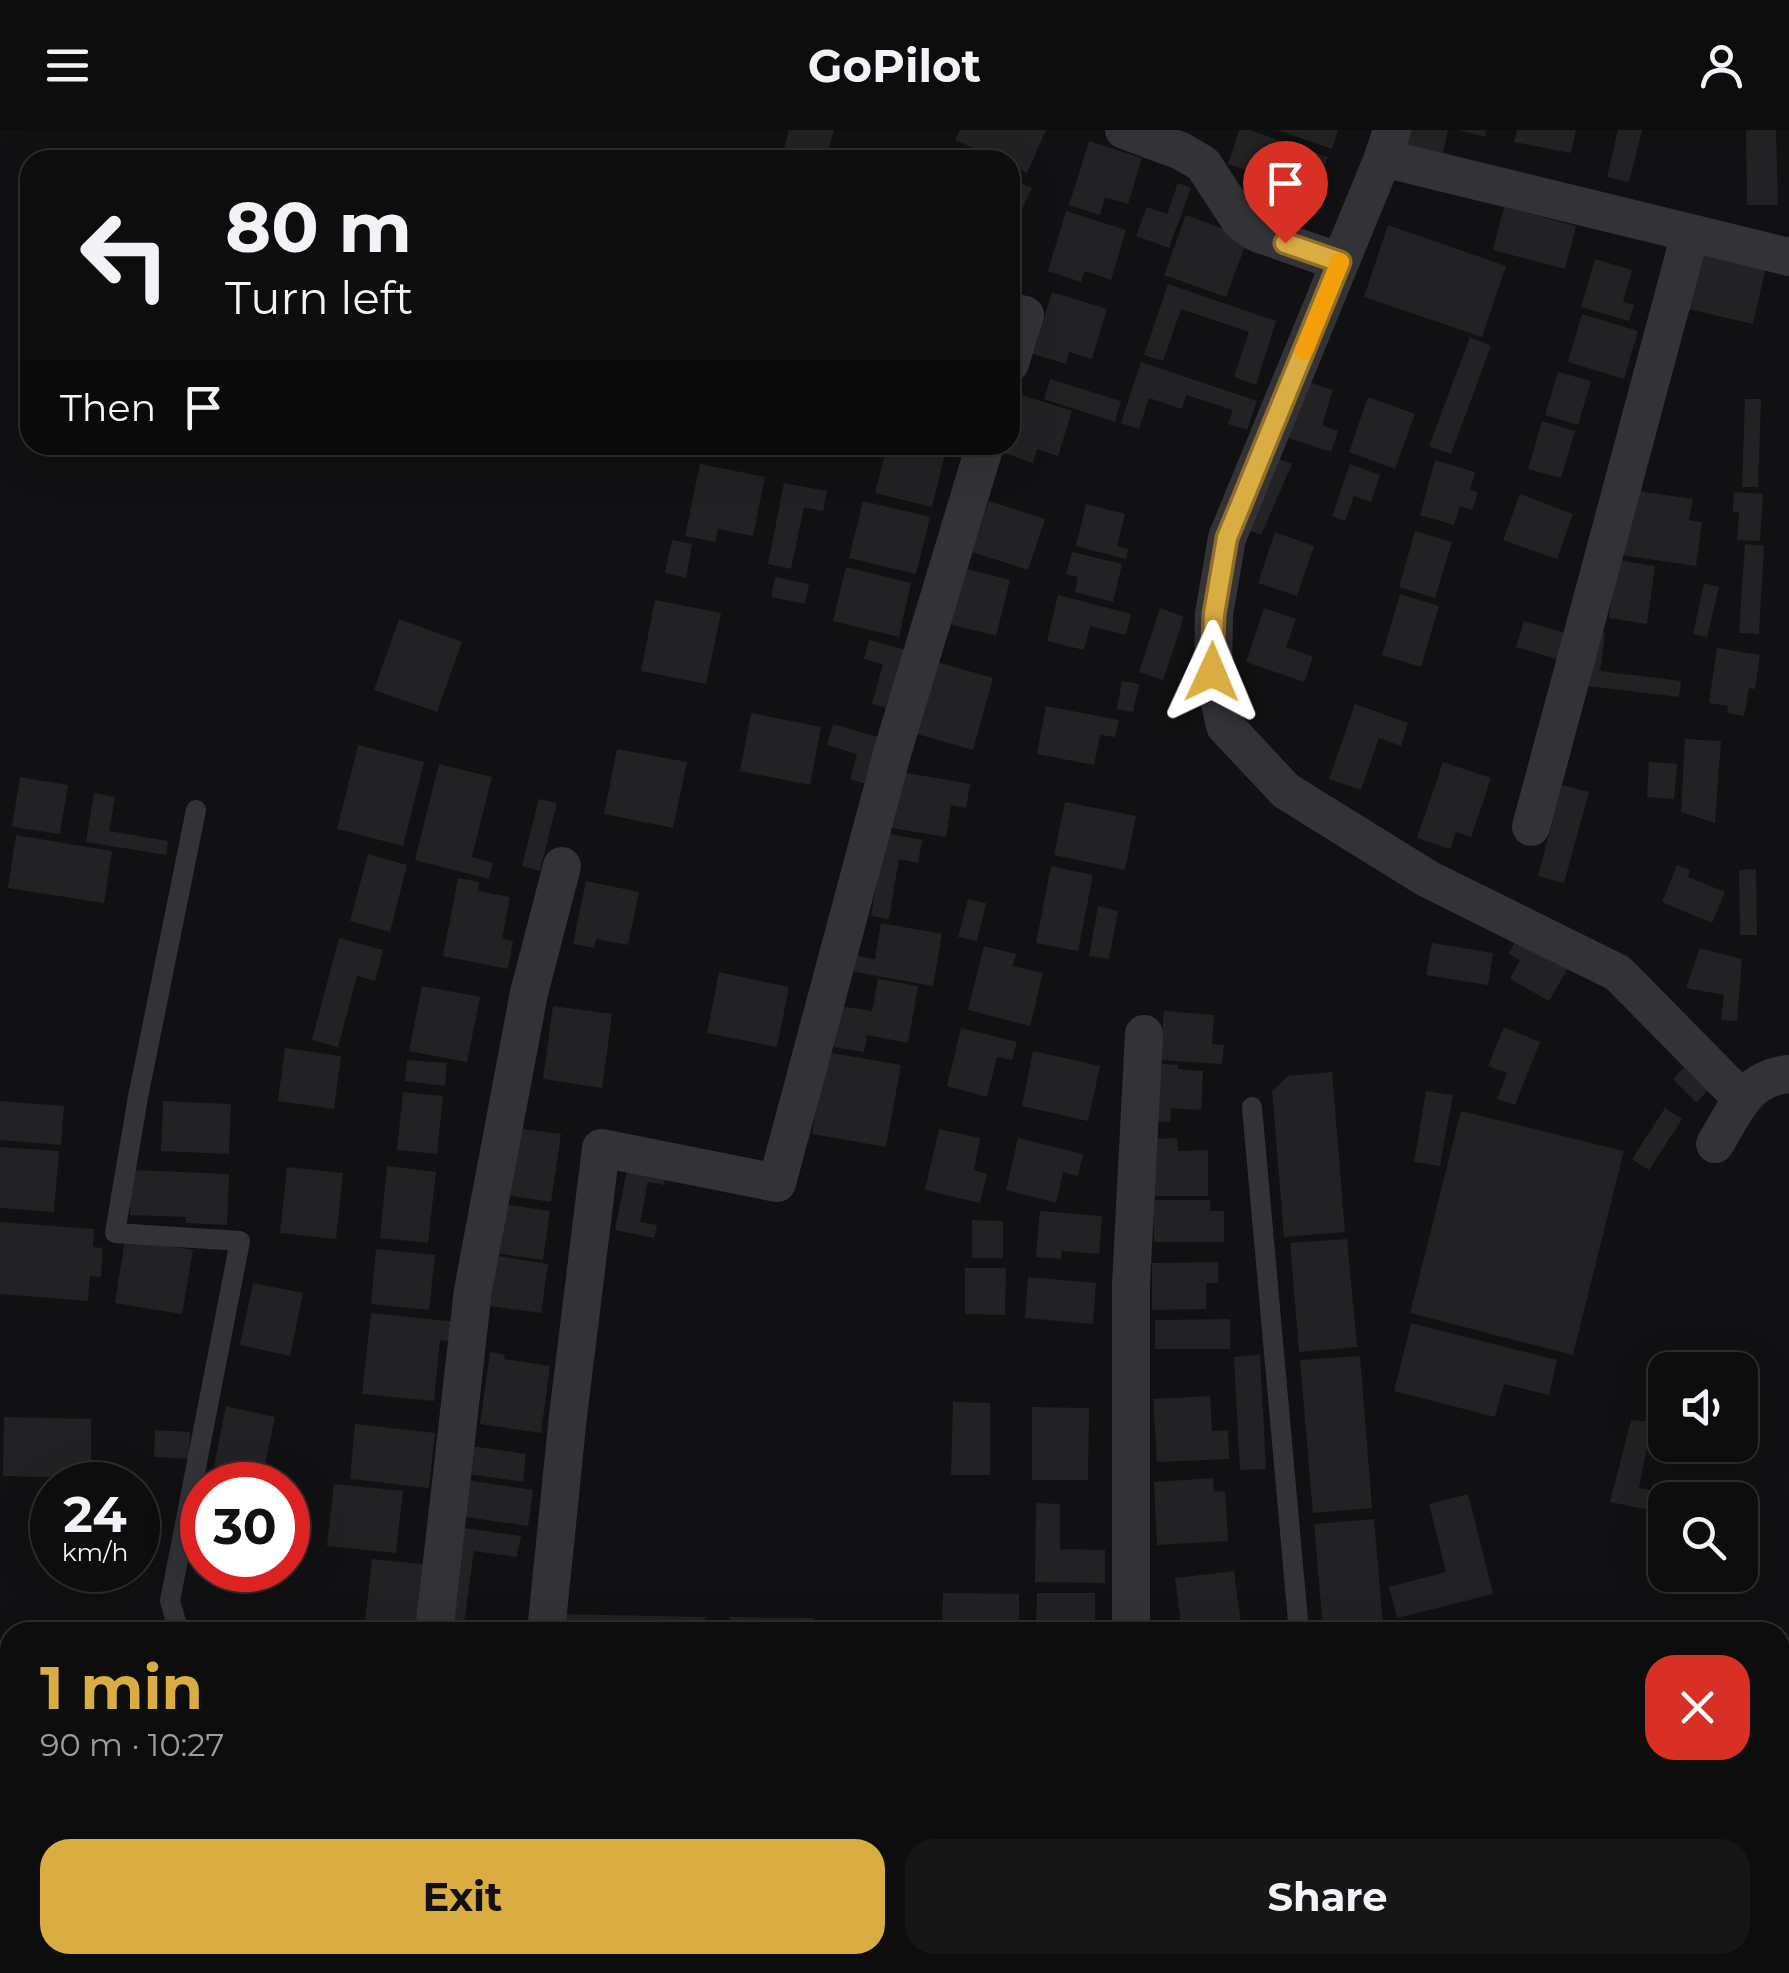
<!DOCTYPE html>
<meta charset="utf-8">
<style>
body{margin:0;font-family:Montserrat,sans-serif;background:#161617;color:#f1f3f6;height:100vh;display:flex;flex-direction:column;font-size:38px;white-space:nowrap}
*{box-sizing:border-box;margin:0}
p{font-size:32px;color:#9a9c9e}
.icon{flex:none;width:55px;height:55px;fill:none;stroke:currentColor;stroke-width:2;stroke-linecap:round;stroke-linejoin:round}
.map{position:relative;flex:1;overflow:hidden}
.side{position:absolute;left:0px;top:1492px;width:1790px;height:352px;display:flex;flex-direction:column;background:#0d0d0e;border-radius:30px 30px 0 0;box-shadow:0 10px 40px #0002,0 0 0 2px #2d2d2e}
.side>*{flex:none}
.hud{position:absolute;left:20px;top:20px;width:1000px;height:305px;border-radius:30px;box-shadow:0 10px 40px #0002,0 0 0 2px #2d2d2e;background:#0d0d0e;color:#f1f3f6;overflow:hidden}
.tools{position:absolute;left:1648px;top:1222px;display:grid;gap:20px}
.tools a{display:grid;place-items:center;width:110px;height:110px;border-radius:20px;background:#0d0d0e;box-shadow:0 10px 40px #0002,0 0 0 2px #2d2d2e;font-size:50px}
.speed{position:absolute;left:30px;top:1332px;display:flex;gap:20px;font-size:50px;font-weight:700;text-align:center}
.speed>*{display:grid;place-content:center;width:130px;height:130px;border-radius:50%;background:#0d0d0e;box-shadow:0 10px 40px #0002,0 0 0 2px #2d2d2e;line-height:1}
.speed small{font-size:25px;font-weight:400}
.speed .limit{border:15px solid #d22;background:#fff;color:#111}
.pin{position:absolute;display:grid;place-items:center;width:85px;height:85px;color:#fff;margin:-102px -42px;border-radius:50% 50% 50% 0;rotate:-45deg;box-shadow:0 0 10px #0007}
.pin .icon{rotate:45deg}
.me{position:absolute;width:110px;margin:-55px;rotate:1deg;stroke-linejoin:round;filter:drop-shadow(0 0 8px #0008)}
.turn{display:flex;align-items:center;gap:35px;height:210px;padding:0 40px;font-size:45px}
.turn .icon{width:130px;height:130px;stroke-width:2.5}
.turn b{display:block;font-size:70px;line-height:85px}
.then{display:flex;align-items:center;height:95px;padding:0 40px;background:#0003;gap:20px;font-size:38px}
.round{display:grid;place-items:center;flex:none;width:105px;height:105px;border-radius:30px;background:#161617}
.head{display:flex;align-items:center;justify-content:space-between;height:170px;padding:0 40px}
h1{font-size:60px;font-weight:700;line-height:75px;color:#daad42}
.button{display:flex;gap:20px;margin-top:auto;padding:20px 40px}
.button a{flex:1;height:115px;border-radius:30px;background:#daad42;color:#111;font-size:40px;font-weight:700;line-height:115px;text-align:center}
.button a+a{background:#161617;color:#f1f3f6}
header{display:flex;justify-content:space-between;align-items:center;height:130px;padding:0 40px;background:#0d0d0e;font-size:45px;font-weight:700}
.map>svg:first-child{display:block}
</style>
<header><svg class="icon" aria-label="menu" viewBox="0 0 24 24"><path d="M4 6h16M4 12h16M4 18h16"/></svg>GoPilot<svg class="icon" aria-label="person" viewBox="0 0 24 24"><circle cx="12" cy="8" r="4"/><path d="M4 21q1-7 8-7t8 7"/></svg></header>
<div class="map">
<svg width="1789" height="1843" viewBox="0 0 1789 1843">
<rect width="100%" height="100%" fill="#111113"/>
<g fill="#222224">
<path d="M789 0H834L825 30H781Z"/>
<path d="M960 0H1046L1027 43 1010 35V30H999L955 10Z"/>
<path d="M1239 0H1249L1328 27 1315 63 1228 34Z"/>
<path d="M1277 0H1338L1332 19Z"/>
<path d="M1405 0H1448L1443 23 1418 18 1399 21Z"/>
<path d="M1459 0H1486L1485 7Z"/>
<path d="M1517 0H1576L1571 23 1514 12Z"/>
<path d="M1618 0H1642L1629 52 1607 47Z"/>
<path d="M1746 0H1776L1778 75H1747Z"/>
<path d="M1089 11 1142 28 1128 74 1105 67 1100 85 1069 75Z"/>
<path d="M1010 48 1032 58 1021 81 1010 76Z"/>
<path d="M1178 53 1191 58 1169 118 1136 106 1147 77 1167 84Z"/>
<path d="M1504 77 1576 96 1565 139 1493 120Z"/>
<path d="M1066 81 1126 100 1111 150 1085 141 1081 152 1048 141Z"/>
<path d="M1186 85 1248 108 1226 167 1164 145Z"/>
<path d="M1388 95 1506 136 1482 207 1364 167Z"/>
<path d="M1699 117 1767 132 1753 194 1685 178Z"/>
<path d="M1595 129 1632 140 1623 172 1634 175 1629 191 1581 177Z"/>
<path d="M1168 154 1276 191 1256 255 1234 247 1249 202 1181 179 1163 231 1144 225Z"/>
<path d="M1052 162 1107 179 1092 229 1069 222 1066 234 1033 224Z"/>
<path d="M1582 184 1638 201 1624 249 1568 232Z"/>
<path d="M1470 207 1491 216 1451 324 1429 316Z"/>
<path d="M1141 232 1257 271 1247 300 1228 294 1233 280 1186 265 1182 279 1149 268 1139 299 1121 293Z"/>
<path d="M1558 242 1591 251 1578 295 1545 285Z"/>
<path d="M1050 249 1121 271 1115 292 1044 269Z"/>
<path d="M1299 249 1333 260 1322 295 1338 301 1331 322 1280 305Z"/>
<path d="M1019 264 1072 281 1058 326 1037 319 1033 333 1001 322 1003 315H1010V293Z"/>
<path d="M1368 267 1415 284 1395 339 1349 322Z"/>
<path d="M1745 269H1761L1758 357H1742Z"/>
<path d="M1542 291 1575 301 1561 348 1528 339Z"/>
<path d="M721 315H773L771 327Z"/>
<path d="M887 315 947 316 932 377 875 363Z"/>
<path d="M1269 325 1292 334 1261 405 1239 396Z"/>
<path d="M1435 330 1475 342 1470 360 1478 362 1472 380 1460 376 1454 395 1420 385Z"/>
<path d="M700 334 765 347 753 406 718 399 715 412 685 406Z"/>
<path d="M1350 334 1380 345 1371 372 1354 366 1345 391 1332 386Z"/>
<path d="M784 353 827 361 823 381 804 377 791 439 768 434Z"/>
<path d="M1631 360 1693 369 1689 390 1702 392 1696 436 1621 425Z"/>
<path d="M1734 362 1763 364 1760 411 1737 410 1739 382H1733Z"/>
<path d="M1520 364 1573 384 1557 429 1503 410Z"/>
<path d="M863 371 930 387 916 444 849 428Z"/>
<path d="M989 371 1045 389 1028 440 972 422Z"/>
<path d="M1086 374 1125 384 1117 416 1128 419 1126 429 1076 416Z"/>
<path d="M1415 401 1452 412 1435 468 1399 457Z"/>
<path d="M1275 402 1314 416 1297 466 1258 453Z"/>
<path d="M672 410 692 414 686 448 665 443Z"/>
<path d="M1745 414 1764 416 1759 504 1739 503Z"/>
<path d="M1072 422 1122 434 1113 472 1075 462 1078 447 1066 444Z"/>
<path d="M1617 430 1655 436 1647 494 1609 488Z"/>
<path d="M846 437 911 453 899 507 833 491Z"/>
<path d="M963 438 1010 450 996 506 949 494Z"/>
<path d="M775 447 809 454 805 474 771 467Z"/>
<path d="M1704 453 1719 457 1707 507 1693 504Z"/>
<path d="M1400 464 1439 476 1421 537 1382 525Z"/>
<path d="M1058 465 1131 484 1126 505 1090 496 1084 520 1047 511Z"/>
<path d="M655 470 721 483 706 554 641 541Z"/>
<path d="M1160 478 1184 487 1163 550 1139 542Z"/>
<path d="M1264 478 1296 489 1286 517 1313 527 1304 552 1246 532Z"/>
<path d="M399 489 462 512 437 582 374 560Z"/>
<path d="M1524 491 1575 506 1567 532 1516 517Z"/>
<path d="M1595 500 1605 503 1600 541 1681 551 1679 567 1580 555Z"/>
<path d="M869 510 906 520 890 579 872 574 883 534 864 529Z"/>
<path d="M1717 518 1760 525 1755 559 1749 558 1744 586 1727 583 1728 576 1709 573Z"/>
<path d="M937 532 993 548 973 620 917 604Z"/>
<path d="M1122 551 1139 554 1133 582 1117 579Z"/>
<path d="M1355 574 1408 593 1401 616 1379 608 1361 660 1329 649Z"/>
<path d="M1046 576 1119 590 1115 607 1100 605 1094 635 1037 624Z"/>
<path d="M751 583 821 597 810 655 740 641Z"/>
<path d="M833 594 885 609 872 656 850 649 857 624 827 615Z"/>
<path d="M1685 609 1721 611 1715 693 1681 682Z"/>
<path d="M358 615 424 632 403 716 337 699Z"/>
<path d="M617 619 687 632 673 698 604 684Z"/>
<path d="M1443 632 1491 648 1471 707 1456 702 1450 719 1417 708Z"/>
<path d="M1649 632 1677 634 1674 669 1647 667Z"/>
<path d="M439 634 492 647 472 727 493 733 489 749 415 730Z"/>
<path d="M896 641 970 654 966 678 951 675 946 707 886 697Z"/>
<path d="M20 647 68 655 60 704 12 697Z"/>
<path d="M1562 655 1589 662 1564 753 1538 746Z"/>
<path d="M94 663 115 667 109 701 168 711 166 725 86 712Z"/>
<path d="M539 669 557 673 540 741 522 736Z"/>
<path d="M1065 672 1136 686 1125 740 1054 725Z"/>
<path d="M885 703 922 710 918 733 899 729 889 789 871 786Z"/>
<path d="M16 705 112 721 104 773 8 758Z"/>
<path d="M368 724 407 735 390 802 350 791Z"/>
<path d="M1677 735 1690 740 1688 747 1725 762 1712 793 1662 772Z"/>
<path d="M1051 736 1093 745 1078 821 1036 813Z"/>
<path d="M1756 739 1757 805H1740L1739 740Z"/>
<path d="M458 748 479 752 478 761 510 767 502 809 513 811 508 839 443 826Z"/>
<path d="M586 751 639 762 628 815 596 809 594 818 573 814Z"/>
<path d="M968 769 986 773 977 811 958 807Z"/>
<path d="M1098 776 1118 781 1109 829 1089 826Z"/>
<path d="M881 793 942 804 933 856 849 841 852 825 875 829Z"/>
<path d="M339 808 383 820 375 851 357 846 338 917 312 910Z"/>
<path d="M1517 809 1568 838 1549 871 1510 849 1520 830 1508 824Z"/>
<path d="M1432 813 1493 823 1488 855 1426 845Z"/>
<path d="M984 816 1016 824 1013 836 1043 843 1030 896 968 880Z"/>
<path d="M1700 818 1742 829 1737 891 1721 890 1724 865 1686 858Z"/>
<path d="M719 842 789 857 777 917 707 903Z"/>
<path d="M878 849 918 856 908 913 867 905 864 922 833 917 840 876 872 881Z"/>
<path d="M422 856 480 867 467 932 409 921Z"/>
<path d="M553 876 612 884 602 958 543 949Z"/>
<path d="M1164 881 1214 885 1212 914 1224 915 1222 934 1160 930Z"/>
<path d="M1504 897 1540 912 1515 975 1497 969 1507 943 1488 936Z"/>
<path d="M961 898 1017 912 1012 930 997 927 987 967 947 956Z"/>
<path d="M285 918 341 926 334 979 278 971Z"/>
<path d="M1033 921 1100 936 1088 991 1022 976Z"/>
<path d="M826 922 901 935 886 1017 812 1004Z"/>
<path d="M407 930 447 933 445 956 405 951Z"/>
<path d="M1155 933 1178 935 1177 939 1203 941 1201 980 1171 978 1170 992 1151 991Z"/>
<path d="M1688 934 1711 958 1696 972 1673 949Z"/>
<path d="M1332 942 1345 1102 1284 1107 1272 961 1288 946Z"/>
<path d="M1426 961 1453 965 1440 1036 1414 1032Z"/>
<path d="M403 962 443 966 437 1024 397 1020Z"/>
<path d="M0 971 64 976 61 1015 0 1010Z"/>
<path d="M163 971 231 974 229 1024 161 1021Z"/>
<path d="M1665 978 1682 989 1649 1040 1632 1029Z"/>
<path d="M1461 981 1624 1021 1573 1225 1410 1183Z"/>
<path d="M509 997 561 1004 551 1072 500 1064Z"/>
<path d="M939 999 980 1008 974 1040 987 1044 980 1073 925 1060Z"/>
<path d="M1018 1008 1083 1024 1078 1046 1063 1042 1056 1073 1006 1060Z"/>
<path d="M1177 1008 1178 1021 1208 1020V1066H1154L1153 1009Z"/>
<path d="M0 1017 59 1021 54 1082 0 1078Z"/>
<path d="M628 1034 666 1041 664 1055 648 1052 640 1092 657 1095 654 1108 615 1100Z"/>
<path d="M387 1036 436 1042 428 1113 380 1108Z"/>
<path d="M287 1037 343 1043 336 1109 280 1103Z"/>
<path d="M132 1040 229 1044 227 1095 186 1093V1087L130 1085Z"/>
<path d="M1153 1070H1210V1081H1224V1112H1154Z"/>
<path d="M503 1074 550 1081 543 1130 496 1123Z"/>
<path d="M1040 1081 1102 1086 1099 1124 1062 1121 1061 1129 1036 1127Z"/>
<path d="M972 1090 1003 1091V1128H972Z"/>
<path d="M0 1092 94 1099 93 1117 103 1118 101 1147 90 1146 88 1171 0 1164Z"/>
<path d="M125 1109 193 1120 182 1184 115 1173Z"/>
<path d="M1347 1109 1357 1217 1299 1222 1290 1113Z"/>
<path d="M376 1119 435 1125 429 1180 371 1174Z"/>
<path d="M497 1126 548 1134 541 1183 490 1176Z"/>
<path d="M1218 1132V1153H1206V1179L1152 1180V1133Z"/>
<path d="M965 1138H1006L1005 1185 965 1184Z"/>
<path d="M1028 1147 1096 1153 1093 1194 1025 1188Z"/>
<path d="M253 1153 303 1163 290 1226 240 1215Z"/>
<path d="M371 1183 468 1193 466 1213 440 1210 434 1271 362 1264Z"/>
<path d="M1230 1189V1219H1155V1190Z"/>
<path d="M1411 1193 1557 1230 1549 1265 1504 1254 1495 1287 1394 1261Z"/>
<path d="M490 1222 505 1225 504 1229 550 1236 541 1303 480 1294Z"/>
<path d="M1260 1225 1266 1339 1240 1340 1234 1227Z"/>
<path d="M1360 1226 1372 1378 1313 1383 1300 1230Z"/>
<path d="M1210 1266 1212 1301 1228 1300 1229 1329 1157 1332 1153 1269Z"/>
<path d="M953 1272 990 1273V1345H951Z"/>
<path d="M226 1276 275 1287 262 1347 214 1336Z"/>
<path d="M1032 1277 1089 1278 1088 1350H1032Z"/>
<path d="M4 1287 91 1289V1348L3 1346Z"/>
<path d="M1631 1290 1652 1292 1639 1358 1696 1368V1370H1665V1383L1610 1372Z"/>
<path d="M355 1294 435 1303 429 1358 350 1349Z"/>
<path d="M155 1300 190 1302 189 1329 154 1327Z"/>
<path d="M472 1316 526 1324 523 1352 468 1344Z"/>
<path d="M1213 1348 1214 1362 1225 1361 1228 1411 1157 1415 1154 1352Z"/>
<path d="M465 1350 533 1360 528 1396 459 1386Z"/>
<path d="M334 1354 403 1361 396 1423 327 1416Z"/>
<path d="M1468 1364 1493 1464 1397 1488 1389 1457 1446 1442 1429 1374Z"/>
<path d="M1036 1373 1060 1374V1419L1105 1420V1453L1035 1452Z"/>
<path d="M1374 1389 1383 1494 1323 1499 1314 1394Z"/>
<path d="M457 1397 521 1406 517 1427 474 1421 464 1492 507 1499V1502H442Z"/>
<path d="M201 1408 202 1440H254L251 1455 194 1443Z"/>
<path d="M1654 1412 1665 1413V1442L1651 1441Z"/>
<path d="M372 1429 430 1435 423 1502H364Z"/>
<path d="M1234 1441 1242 1502H1182L1175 1448Z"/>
<path d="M943 1463 1019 1464V1502H942Z"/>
<path d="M1037 1463H1095V1502H1036Z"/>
<path d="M557 1484 705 1487V1502H556Z"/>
<path d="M729 1487 814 1488V1502H734Z"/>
<path d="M0 1666 10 1667V1780H0Z"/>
<path d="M0 1787H10V1835H56L55 1843 0 1842Z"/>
<path d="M581 1835H648L647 1843H580Z"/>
<path d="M710 1835H741L740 1843 710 1842Z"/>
<path d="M1035 1835H1093V1838L1102 1839V1843H1034Z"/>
<path d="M1169 1835H1231V1843L1168 1841Z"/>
<path d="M1317 1835H1554V1843H1316Z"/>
<path d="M1591 1835H1664L1663 1843 1591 1838Z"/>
</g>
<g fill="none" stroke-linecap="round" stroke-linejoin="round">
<g stroke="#333337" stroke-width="20">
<path d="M1252 977 1299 1502"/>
<path d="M179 1502 170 1471 240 1111 115 1103 138 967 196 680"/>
<path d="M407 1843V1835"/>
</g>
<g stroke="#333337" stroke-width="38">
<path d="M1124 0 1181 21 1203 34 1241 92 1257 103 1340 132"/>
<path d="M1392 0 1383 28 1227 408 1214 484 1213 542 1225 596 1286 661 1428 749 1618 843 1742 969"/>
<path d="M1383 28 1789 127"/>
<path d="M1010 182 1025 185 1010 233"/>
<path d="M1531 697 1690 104"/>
<path d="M1715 1014C1736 980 1746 948 1789 944"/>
<path d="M434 1502 473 1160 529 863 562 736"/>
<path d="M546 1502 568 1286 601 1018 777 1053 893 620 985 315"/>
<path d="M1131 1502V1154L1144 904"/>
<path d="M1780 1545H1789"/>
<path d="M0 1624 10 1623"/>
<path d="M60 1843 61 1835"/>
<path d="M695 1843 697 1835"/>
<path d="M1125 1843V1835"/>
</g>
</g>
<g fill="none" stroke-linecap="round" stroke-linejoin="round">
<g stroke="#8e702b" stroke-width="25">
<path id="route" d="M1212 542 1214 484 1227 408 1340 132 1285 113"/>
</g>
<use href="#route" stroke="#daad42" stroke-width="18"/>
<path stroke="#f59e0b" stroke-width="18" d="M1304 221 1340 132H1338"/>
</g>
</svg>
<div class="tools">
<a><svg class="icon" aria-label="sound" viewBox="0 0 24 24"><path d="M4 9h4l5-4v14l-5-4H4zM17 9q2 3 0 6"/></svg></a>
<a><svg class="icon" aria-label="search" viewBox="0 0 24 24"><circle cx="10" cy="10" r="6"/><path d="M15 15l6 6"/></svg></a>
</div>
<div class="speed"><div>24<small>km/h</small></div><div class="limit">30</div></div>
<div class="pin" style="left:1285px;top:113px;background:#d93025"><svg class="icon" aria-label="arrive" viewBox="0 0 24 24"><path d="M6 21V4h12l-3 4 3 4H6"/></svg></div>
<svg class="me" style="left:1212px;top:542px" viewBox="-20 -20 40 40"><path d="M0-17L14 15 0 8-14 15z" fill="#daad42" stroke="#fff" stroke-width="4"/></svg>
<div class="hud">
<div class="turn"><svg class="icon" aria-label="left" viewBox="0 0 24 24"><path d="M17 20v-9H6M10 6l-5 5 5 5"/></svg><div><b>80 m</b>Turn left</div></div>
<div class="then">Then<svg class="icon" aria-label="arrive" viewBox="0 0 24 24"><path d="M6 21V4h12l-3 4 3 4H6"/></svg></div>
</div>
<section class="side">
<div class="head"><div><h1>1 min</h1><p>90 m · 10:27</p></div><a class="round" style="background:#d93025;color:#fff"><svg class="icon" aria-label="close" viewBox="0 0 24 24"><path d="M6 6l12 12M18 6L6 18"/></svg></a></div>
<div class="button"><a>Exit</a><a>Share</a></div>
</section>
</div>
